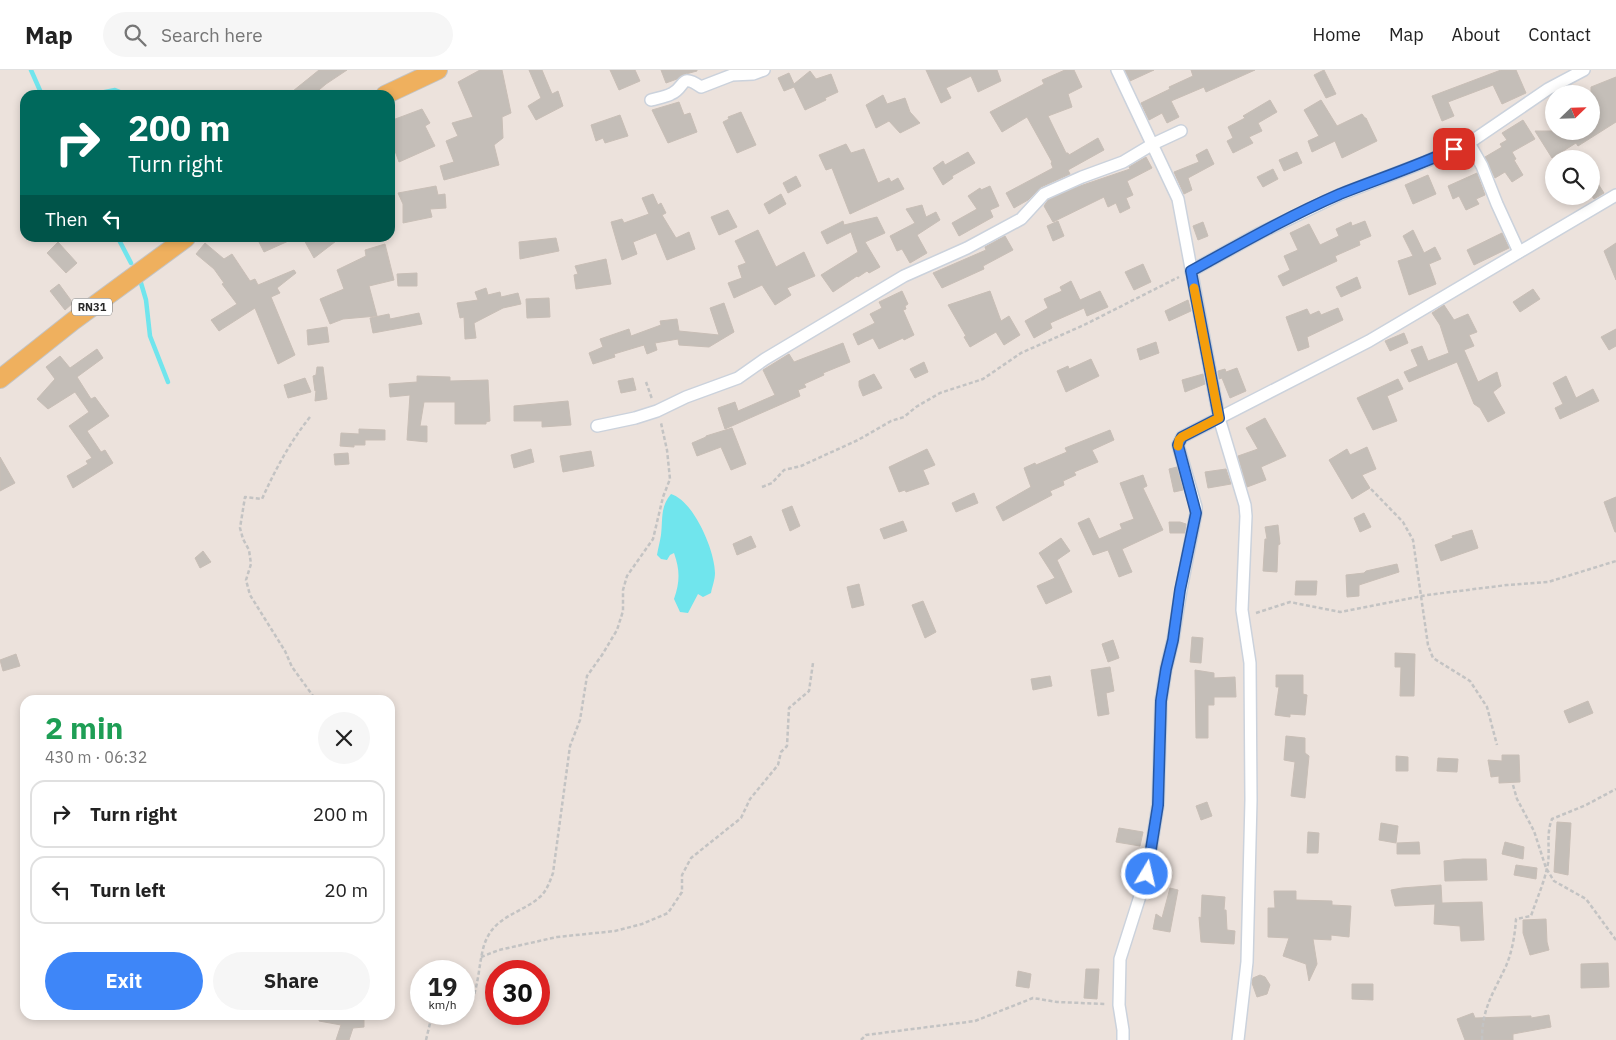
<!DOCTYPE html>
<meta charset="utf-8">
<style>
body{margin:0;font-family:"IBM Plex Sans",sans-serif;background:#f6f6f6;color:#222;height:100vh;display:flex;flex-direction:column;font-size:19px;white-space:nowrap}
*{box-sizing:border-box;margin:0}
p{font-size:16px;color:#767676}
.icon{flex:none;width:28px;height:28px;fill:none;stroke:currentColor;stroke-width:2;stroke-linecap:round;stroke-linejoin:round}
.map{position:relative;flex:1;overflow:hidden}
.side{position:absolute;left:20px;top:625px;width:375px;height:325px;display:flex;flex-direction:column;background:#fff;border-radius:15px;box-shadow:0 2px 8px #0003}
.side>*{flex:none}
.banner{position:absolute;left:20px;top:20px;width:375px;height:152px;border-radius:15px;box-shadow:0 2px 8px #0003;background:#00695c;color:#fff;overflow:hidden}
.needle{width:32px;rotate:67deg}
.buttons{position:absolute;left:1545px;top:15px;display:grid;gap:10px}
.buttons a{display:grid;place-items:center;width:55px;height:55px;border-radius:50%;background:#fff;box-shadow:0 2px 8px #0003;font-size:25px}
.speed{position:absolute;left:410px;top:890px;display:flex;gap:10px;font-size:25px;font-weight:700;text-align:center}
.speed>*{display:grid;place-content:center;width:65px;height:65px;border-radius:50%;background:#fff;box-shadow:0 2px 8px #0003;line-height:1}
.speed small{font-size:12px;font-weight:400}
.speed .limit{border:8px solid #d22;background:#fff;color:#111}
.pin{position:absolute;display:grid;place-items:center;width:42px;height:42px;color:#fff;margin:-21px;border-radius:10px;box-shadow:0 2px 8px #0006}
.me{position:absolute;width:55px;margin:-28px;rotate:9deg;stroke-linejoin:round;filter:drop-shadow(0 0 4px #0008)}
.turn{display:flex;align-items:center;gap:18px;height:105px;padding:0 25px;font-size:22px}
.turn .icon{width:65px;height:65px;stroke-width:2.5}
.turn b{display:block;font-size:35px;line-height:42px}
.then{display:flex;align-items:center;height:48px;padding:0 25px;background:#0003;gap:10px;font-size:19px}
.round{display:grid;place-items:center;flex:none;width:52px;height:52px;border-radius:26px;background:#f6f6f6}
.overview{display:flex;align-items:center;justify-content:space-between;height:85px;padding:0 25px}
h1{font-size:30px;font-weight:700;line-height:38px;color:#1e9e55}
.cta{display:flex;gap:10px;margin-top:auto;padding:10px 25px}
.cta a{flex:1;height:58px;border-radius:30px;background:#3e86f8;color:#fff;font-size:20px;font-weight:700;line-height:58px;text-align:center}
.cta a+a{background:#f6f6f6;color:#222}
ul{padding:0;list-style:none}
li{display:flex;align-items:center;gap:15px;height:68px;margin:0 10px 8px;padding:0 15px;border:2px solid #e0e0e0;border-radius:15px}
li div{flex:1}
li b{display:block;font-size:19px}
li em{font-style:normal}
header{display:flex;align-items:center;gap:30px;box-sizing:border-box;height:70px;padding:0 25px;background:#fff;border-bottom:1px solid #e0e0e0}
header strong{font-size:24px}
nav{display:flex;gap:28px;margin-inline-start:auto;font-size:18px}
.search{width:350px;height:45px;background:#f6f6f6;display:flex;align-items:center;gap:12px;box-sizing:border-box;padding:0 18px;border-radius:28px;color:#767676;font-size:19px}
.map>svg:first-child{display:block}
</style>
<header>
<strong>Map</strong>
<div class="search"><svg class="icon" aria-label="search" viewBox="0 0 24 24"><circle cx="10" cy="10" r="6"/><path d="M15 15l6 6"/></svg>Search here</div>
<nav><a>Home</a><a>Map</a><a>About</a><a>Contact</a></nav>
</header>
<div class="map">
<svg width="1616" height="970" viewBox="0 0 1616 970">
<rect width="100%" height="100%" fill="#ece2dc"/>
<path fill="#70e5ed" d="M671 424C694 431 715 481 715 503 715 510 712 517 711 523L703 527 698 524 688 543 680 542 674 529C680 512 680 500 674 483L670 485 667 490 661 489 657 485C658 478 660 472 661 465 663 449 660 437 671 424Z"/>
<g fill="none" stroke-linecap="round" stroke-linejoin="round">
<g stroke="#70e5ed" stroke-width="4.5">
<path d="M31 0 42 25"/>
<path d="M90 25 115 20 127 25"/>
<path d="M118 168 131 193"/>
<path d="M141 213 146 230 150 266 168 312"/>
</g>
</g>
<g fill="#c4beb8" stroke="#c8beb6">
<path d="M319 0H347L326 14 313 25H288Z"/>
<path d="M480 0H502L511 43 502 47 503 68 494 75 499 95 444 110 440 96 454 92 446 71 458 66 452 53 473 47 458 12Z"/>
<path d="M529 0H542L552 24 558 21 563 36 536 50 528 36 541 28Z"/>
<path d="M610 0H635L640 11 619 20Z"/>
<path d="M661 0H697V1L682 5 677 9 666 13Z"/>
<path d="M926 0H997L1001 11 978 22 971 6 946 18 951 28 941 33Z"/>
<path d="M1065 0H1074L1082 17 1068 24 1072 37 1048 46 1066 83H1068L1069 85 1098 68 1104 80 1068 100 1070 104 1041 117 1028 130 1014 138 1006 123 1053 98 1051 93 1052 92 1027 47 1002 62 990 42 1044 14 1042 10Z"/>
<path d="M1125 0H1154L1130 11Z"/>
<path d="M1191 0H1255L1206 22 1204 17 1171 31 1179 47 1167 53 1162 43 1149 50 1141 33 1170 19 1169 17 1193 6Z"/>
<path d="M1324 0 1336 24 1326 28 1314 5Z"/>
<path d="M1501 0H1516L1526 23 1502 34 1493 15 1448 32 1454 46 1442 51 1432 26Z"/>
<path d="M810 1 816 9 831 4 838 22 825 28 826 30 805 40 794 17 784 21 778 8 789 3 794 14Z"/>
<path d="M1616 7V52L1578 76 1576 73 1552 88 1535 61H1591V17Z"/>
<path d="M883 25 887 34 905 28 910 42 920 53 900 63 889 51 876 58 866 35Z"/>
<path d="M1270 30 1277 42 1258 53 1262 61 1249 67 1253 73 1233 83 1227 71 1233 68 1228 57 1245 48 1243 46Z"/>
<path d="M1321 30 1337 56 1362 44 1365 48H1366L1377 71 1342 88 1335 71 1312 82 1308 71 1319 66 1304 40Z"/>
<path d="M679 32 684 45 690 43 697 62 668 73 652 40Z"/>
<path d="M422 39 430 53 425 56 435 76 399 92 394 78 390 80V51Z"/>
<path d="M741 42 756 75 737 83 723 52 729 49 728 47Z"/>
<path d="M620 45 628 66 605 73 603 68 596 71 591 55Z"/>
<path d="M1523 50 1535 69 1512 82 1516 89 1514 90 1523 105 1512 112 1505 102 1495 108 1485 87 1502 77 1500 74 1507 70 1502 63Z"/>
<path d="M846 74 851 83 864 79 878 113 889 108 891 112 898 108 904 119 850 144 832 98 826 100 819 85Z"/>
<path d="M1207 79 1214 94 1188 108 1192 120 1184 124 1174 102 1199 92 1196 85Z"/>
<path d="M968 82 975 93 952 106 953 108 943 115 933 98 943 91 945 95Z"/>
<path d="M1297 82 1302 93 1284 101 1279 90Z"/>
<path d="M1146 87 1152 98 1127 111 1133 125 1126 128 1130 138 1120 143 1116 133 1108 137 1104 127 1053 152 1044 136 1048 130 1077 117 1130 99 1129 97Z"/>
<path d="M1273 99 1278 109 1263 117 1257 107Z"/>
<path d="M1477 103 1485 125 1476 129 1479 134 1466 140 1459 126 1453 129 1448 116Z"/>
<path d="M1591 103 1604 123 1594 129 1591 125Z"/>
<path d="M1428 105 1436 124 1413 134 1405 115Z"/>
<path d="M796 106 801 116 788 123 783 113Z"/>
<path d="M436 116 438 125 445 124 446 138 430 139 432 147 403 153V134L398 123Z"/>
<path d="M990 116 999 136 990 140 993 147 959 166 952 153 977 139 968 126 980 118 981 120Z"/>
<path d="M653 124 658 135 661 133 666 143 662 145 676 168 689 162 695 179 667 190 656 163 633 172 637 184 622 190 611 152 622 149 624 153 649 144 642 128Z"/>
<path d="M781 124 786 134 769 144 764 134Z"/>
<path d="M922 135 926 147 936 142 940 150 917 165 927 183 910 193 902 179 897 181 890 166 915 153 906 139Z"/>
<path d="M728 140 737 157 719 165 711 147Z"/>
<path d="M877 147 885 163 865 172 880 197 869 203 867 201 858 207 857 206 833 222 821 205 858 182 851 162 827 174 821 162 843 151 844 155Z"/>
<path d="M1058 151 1064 166 1053 171 1047 156Z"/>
<path d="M1365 151 1371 166 1359 171 1360 175 1335 186 1337 191 1283 216 1278 206 1290 200 1284 186 1298 180 1290 163 1309 154 1320 175 1339 166 1336 159 1351 152 1352 156Z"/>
<path d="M1203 152 1208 166 1198 170 1193 156Z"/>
<path d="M758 160 776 197 804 182 815 206 787 218 791 225 775 235 762 215 734 228 728 213 742 208 738 196 746 193 735 171Z"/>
<path d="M1413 160 1424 183 1435 177 1441 189 1429 194 1436 214 1409 225 1398 191 1413 186 1403 166Z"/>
<path d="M1502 163 1509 178 1474 195 1467 180Z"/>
<path d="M1005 166 1013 180 983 196 984 199 942 218 933 203 986 180 985 177Z"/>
<path d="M257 168H295L264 182Z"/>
<path d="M303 168H340L314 188Z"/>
<path d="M556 168 559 181 520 189 519 172Z"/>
<path d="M58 172 77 193 66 203 47 183Z"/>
<path d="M205 173 224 189 232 184 250 211 255 209 258 215 294 200 296 203 277 218 280 223 271 227 295 285 278 294 255 238 219 261 211 250 237 234 222 214 224 213 214 199 196 184Z"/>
<path d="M1616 173V210L1604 181Z"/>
<path d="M385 174 394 210 369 216 377 246 343 249 330 254 320 229 344 219 337 200 366 186 365 180Z"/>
<path d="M606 189 611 214 576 219 574 205 578 204 575 196Z"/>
<path d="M1143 194 1151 212 1134 220 1125 202Z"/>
<path d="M417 203V216H398L397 204Z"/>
<path d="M1357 207 1361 218 1341 227 1336 217Z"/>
<path d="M1071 211 1080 230 1100 221 1108 237 1087 246 1084 238 1050 253 1052 258 1034 268 1025 251 1048 238 1044 229 1062 221 1060 217Z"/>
<path d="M59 214 73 233 65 240 50 221Z"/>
<path d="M486 218 488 225 500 222 501 227 518 223 521 234 503 238 474 253 476 268 465 269 464 247 460 248 457 233 478 230 475 222Z"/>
<path d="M1533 219 1540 229 1520 242 1513 232Z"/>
<path d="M902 221 908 234 905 236 906 239 903 240 914 265 904 270 903 268 879 279 873 268 858 275 853 264 875 253 870 244 882 238 879 232Z"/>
<path d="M990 221 1001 251 1009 246 1020 265 1004 275 996 262 970 277 964 267 966 266 948 235Z"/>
<path d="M549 228 550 247 527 248 526 229Z"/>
<path d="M1188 230 1191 241 1169 251 1165 241Z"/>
<path d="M724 233 734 262 709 277 679 275 678 269 655 273 657 280 647 284 644 275 614 284 615 287 593 294 589 283 603 277 600 269 629 259 631 266 661 255 660 251 677 249 679 261 719 265 710 238Z"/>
<path d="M1444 235 1454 250 1468 244 1477 262 1469 265 1474 276 1464 280 1478 312 1497 302 1501 316 1493 322 1505 343 1488 352 1480 338 1474 334 1457 292 1409 312 1404 302 1418 296 1411 280 1422 276 1428 291 1449 283 1440 255 1432 243Z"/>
<path d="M1338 238 1343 250 1307 267 1309 277 1298 281 1286 247 1307 239 1310 245 1319 241 1321 245Z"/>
<path d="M419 243 422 254 373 263 370 248 389 244 390 249Z"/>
<path d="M327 257 329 272 308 275 307 260Z"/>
<path d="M1616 259V276L1609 280 1601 267Z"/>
<path d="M1404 263 1408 273 1390 281 1385 271Z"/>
<path d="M1156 272 1159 283 1140 290 1137 279Z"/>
<path d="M843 273 850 292 823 303 824 305 804 314 806 317 798 320 800 326 725 359 718 338 735 332 738 341 775 325 763 300 789 284 794 292Z"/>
<path d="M97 279 103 288 77 307 91 329 95 327 109 346 87 361 101 382 105 380 113 393 73 418 67 406 88 394 86 391 92 388 69 356 89 342 75 322 48 339 37 329 55 309 46 297 60 286 70 298Z"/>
<path d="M1091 289 1099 306 1066 322 1057 301 1068 296 1069 299Z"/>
<path d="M924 292 928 302 915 308 910 299Z"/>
<path d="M317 297H323L327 329 315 331 316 320 315 321 313 306 316 305Z"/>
<path d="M1237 298 1246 321 1230 328 1222 308 1219 309 1218 301 1225 299 1226 302Z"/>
<path d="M874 304 882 318 863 326 859 316V311Z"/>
<path d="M1203 304 1205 314 1185 322 1182 310Z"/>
<path d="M417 306 450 307V311L488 310 490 351 486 352V354H455V332H424L420 356H427V372L407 370 410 325 390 327 389 314 417 312Z"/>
<path d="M1566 306 1576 328 1593 319 1599 331 1560 349 1555 338 1563 334 1553 313Z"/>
<path d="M305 308 311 322 288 328 284 315Z"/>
<path d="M633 308 636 320 621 323 618 311Z"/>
<path d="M1398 309 1403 319 1387 326 1397 351 1373 360 1357 328Z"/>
<path d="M568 331 571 355 542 357V351H514V336Z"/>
<path d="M1265 348 1286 386 1261 397 1266 410 1247 417 1238 386 1258 379 1246 358Z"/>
<path d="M732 358 746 394 731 400 721 377 697 386 692 373 706 367V366Z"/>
<path d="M359 359 385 360V370H365V375H354V377L340 376 341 363 359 364Z"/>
<path d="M1110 360 1114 370 1092 380 1098 392 1074 402 1076 405 1063 411 1064 415 1050 421 1052 425 1003 451 996 437 1031 417 1024 398 1035 393 1036 395 1067 382 1065 378Z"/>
<path d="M1367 377 1376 399 1362 405 1370 418 1352 429 1329 390 1347 379 1350 385Z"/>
<path d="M531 379 534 392 514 398 511 385Z"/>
<path d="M927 379 935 395 923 400 929 414 906 422 905 420 899 422 889 397Z"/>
<path d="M591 381 594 396 563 402 560 386Z"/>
<path d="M348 383 349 394 335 395 334 384Z"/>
<path d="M0 387 15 413 0 421Z"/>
<path d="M1177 397 1183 420 1174 422 1169 399Z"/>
<path d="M1226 399 1231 414 1208 418 1205 402Z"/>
<path d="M1143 405 1147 416 1143 418 1163 460 1122 479 1132 502 1119 507 1108 480 1093 485 1078 453 1089 448 1099 469 1122 459 1120 454 1134 449 1120 413Z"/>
<path d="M974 423 978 433 956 442 952 433Z"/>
<path d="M1616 427V462H1615L1604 432Z"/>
<path d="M792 436 800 456 790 461 782 440Z"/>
<path d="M1364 443 1371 457 1360 462 1354 448Z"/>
<path d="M903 451 907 461 884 469 880 459Z"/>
<path d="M1169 452H1180L1186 454 1185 463H1170Z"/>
<path d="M1278 455 1280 474 1278 475 1277 502 1263 501 1265 469H1267L1265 457Z"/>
<path d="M1472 460 1478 478 1441 491 1435 475 1453 468 1452 466Z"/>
<path d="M751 466 756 477 737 485 733 474Z"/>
<path d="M1061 468 1070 481 1057 490 1072 522 1046 534 1037 516 1055 508 1039 483Z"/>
<path d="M203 481 211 492 200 498 195 488Z"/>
<path d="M1397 494 1399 502 1359 515V526L1347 527 1346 505 1364 503 1366 501Z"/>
<path d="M1296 511H1317L1316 525H1295Z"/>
<path d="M859 514 864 535 852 538 847 517Z"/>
<path d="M923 531 936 562 925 568 912 535Z"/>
<path d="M1192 567 1203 568 1201 593 1190 592Z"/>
<path d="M1113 570 1119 588 1108 592 1102 574Z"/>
<path d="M1395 583 1415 584 1414 626H1400L1401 597H1395Z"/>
<path d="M16 584 20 596 3 601 0 590Z"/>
<path d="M1110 597 1114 621 1106 623 1109 644 1098 646 1091 600Z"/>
<path d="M1195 600 1214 603V608L1235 607 1236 627H1214V635H1208V668H1196Z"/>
<path d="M1276 605H1303V624L1307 625 1305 645 1290 644V647L1275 645 1279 617H1276Z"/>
<path d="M1050 606 1052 616 1033 620 1031 609Z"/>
<path d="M1588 631 1593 643 1569 653 1564 641Z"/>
<path d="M1286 666 1305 668V683L1309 686 1305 728 1291 726 1295 692 1284 690Z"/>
<path d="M1502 685H1519L1520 712 1499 713V706L1491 707 1488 690 1502 691Z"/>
<path d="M1396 686 1408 687V701H1396Z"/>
<path d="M1438 688 1458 689 1457 702 1437 701Z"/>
<path d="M1207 732 1212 746 1201 750 1196 736Z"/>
<path d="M1557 752 1571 753 1568 805 1554 802Z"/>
<path d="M1381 753 1398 756 1396 773 1379 770Z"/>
<path d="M1119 758 1143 762 1140 776 1116 772Z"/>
<path d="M1308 762 1319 763 1318 783H1307Z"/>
<path d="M1419 772 1420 784H1397V773Z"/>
<path d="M1505 772 1524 777 1523 789 1502 784Z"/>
<path d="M1463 789H1486L1487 810 1445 811 1444 791Z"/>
<path d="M1516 795 1537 798 1536 809 1514 805Z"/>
<path d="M1441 815 1442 833 1482 832 1484 870 1461 871 1460 856 1434 854 1435 834 1395 836 1391 820 1402 818Z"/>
<path d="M1170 818 1178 820 1170 862 1153 859 1156 844 1162 848Z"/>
<path d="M1274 821H1296V830L1332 831V835L1351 836 1349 867 1331 865V870L1313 869 1317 894 1309 911 1306 894 1283 886 1289 868 1268 867V838H1275Z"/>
<path d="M1202 825 1225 827 1224 840H1226L1227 860 1235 861 1234 874 1201 872 1199 847 1201 848Z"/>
<path d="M1546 849 1547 872 1549 880 1530 885 1523 863V850Z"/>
<path d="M1608 893 1609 917 1581 918V894Z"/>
<path d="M1086 899H1099L1097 929 1084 928Z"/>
<path d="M1018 901 1031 904 1029 918 1016 916Z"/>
<path d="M1260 905 1265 907 1270 915 1267 924 1257 927 1252 913 1253 908Z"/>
<path d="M1352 914H1373V930L1352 929Z"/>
<path d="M1473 943 1475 948 1531 946V948L1549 945 1551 957 1513 964V970H1465L1457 949Z"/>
<path d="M320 945H364V957L353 958 349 970H336L341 955 319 951Z"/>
</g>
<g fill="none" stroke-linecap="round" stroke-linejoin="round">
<g stroke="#cbd2dc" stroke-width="14">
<g id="street">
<path d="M1117 0 1178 129 1219 348 1245 435 1246 446 1242 540 1250 593 1251 730 1247 892 1238 970"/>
<path d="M651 30C658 28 665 27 671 24 686 18 679 2 701 17L732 5 753 4 764 0"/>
<path d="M1469 73 1482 96 1497 134 1519 182"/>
<path d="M1191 201 1260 163 1339 125 1425 92 1469 73 1548 19 1584 0"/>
<path d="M597 356 635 348 657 341 686 327 738 308 765 289 904 206 967 178 1021 149 1044 124 1082 107 1123 92 1153 74 1181 61"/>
<path d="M1123 970V960L1119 935 1120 889 1147 804 1158 735 1161 631 1166 599 1173 570 1181 520 1196 443V437L1178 375 1182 367 1369 271 1616 125"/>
</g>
</g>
<g stroke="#c3c3c3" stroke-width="20">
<g id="primary">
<path d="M385 25 438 0"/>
<path d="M0 309 73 251 186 168"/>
</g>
</g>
<g stroke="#c3c3c3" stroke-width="2.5" stroke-dasharray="4 2.5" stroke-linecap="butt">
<path d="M646 312 652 329"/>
<path d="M310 347C290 372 275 400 262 429L245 427 240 458 243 469 249 480 251 494 246 510 250 525 285 581 292 597 316 630"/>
<path d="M762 417 772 413 784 400 801 396 858 370 891 351 904 347 916 337 940 323 983 309 1021 283 1084 255 1179 207"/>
<path d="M1371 419 1403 452 1413 470 1428 575 1433 588 1470 611 1487 637 1497 675"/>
<path d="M1256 543 1290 532 1340 542 1427 525 1507 515 1548 512 1616 491"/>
<path d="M1513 715 1517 729 1534 761 1546 798 1554 811 1586 829 1616 870"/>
<path d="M481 887 499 880 557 867 615 861 642 854 668 843 682 822V805L691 788 741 748 750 729 778 695 781 682 787 676 789 638 809 621 813 593"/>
<path d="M464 940C481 928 477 887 487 868 498 845 524 842 541 826 547 820 550 811 553 803L570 676 580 650 587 606 602 585 617 560 623 541V520L627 506 653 469 663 427 670 409 667 380 661 353"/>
<path d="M426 970 431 949 437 944"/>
<path d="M861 970 866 965 975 951 1033 928 1057 932 1106 934"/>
<path d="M1482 970C1482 938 1493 924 1506 896 1512 882 1515 865 1516 849L1531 846C1537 828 1545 811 1548 793 1550 778 1546 764 1552 749L1586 735 1616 719"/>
</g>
<use href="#street" stroke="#fff" stroke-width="11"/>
<use href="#primary" stroke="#efb05e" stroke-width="18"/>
</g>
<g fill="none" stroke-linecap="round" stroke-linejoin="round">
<g stroke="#2857a1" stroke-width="12">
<path id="route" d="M1147 804 1158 735 1161 631 1166 599 1173 570 1180 520 1196 443 1178 375 1182 367 1219 348 1191 201C1240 174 1289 146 1340 124 1378 109 1417 96 1454 79"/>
</g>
<use href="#route" stroke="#3e86f8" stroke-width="9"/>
<path stroke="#f59e0b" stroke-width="9" d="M1178 376 1179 370 1182 367 1219 348 1194 218"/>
</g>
<g text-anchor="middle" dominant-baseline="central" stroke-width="5" stroke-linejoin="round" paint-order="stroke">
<rect fill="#fff" stroke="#6a6a6a" stroke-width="1" x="72" y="228.5" width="40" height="17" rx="4"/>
<g font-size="11" font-weight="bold" fill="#2a2a2a">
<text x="92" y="237">RN31</text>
</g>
</g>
</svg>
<div class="buttons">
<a><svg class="needle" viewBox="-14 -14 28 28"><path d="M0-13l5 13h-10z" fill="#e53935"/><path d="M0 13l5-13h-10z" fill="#767676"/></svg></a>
<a><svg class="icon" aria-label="search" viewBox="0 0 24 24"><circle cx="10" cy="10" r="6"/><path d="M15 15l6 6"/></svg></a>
</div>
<div class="speed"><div>19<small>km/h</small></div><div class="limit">30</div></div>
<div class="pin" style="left:1454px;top:79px;background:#d93025"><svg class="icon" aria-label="arrive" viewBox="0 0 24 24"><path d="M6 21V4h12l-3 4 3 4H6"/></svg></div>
<svg class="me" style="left:1147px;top:804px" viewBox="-20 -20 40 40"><circle r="17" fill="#3e86f8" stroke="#fff" stroke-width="3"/><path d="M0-11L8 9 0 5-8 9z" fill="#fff"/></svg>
<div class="banner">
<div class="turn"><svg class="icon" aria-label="right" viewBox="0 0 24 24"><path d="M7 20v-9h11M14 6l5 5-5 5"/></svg><div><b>200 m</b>Turn right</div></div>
<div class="then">Then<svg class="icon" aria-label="left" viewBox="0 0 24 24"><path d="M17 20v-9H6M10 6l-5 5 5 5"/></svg></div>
</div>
<section class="side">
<div class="overview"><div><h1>2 min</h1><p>430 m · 06:32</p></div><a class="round"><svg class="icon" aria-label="close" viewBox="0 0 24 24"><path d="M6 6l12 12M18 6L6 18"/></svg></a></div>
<ul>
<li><svg class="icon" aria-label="right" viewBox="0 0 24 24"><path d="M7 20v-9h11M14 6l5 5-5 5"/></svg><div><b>Turn right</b></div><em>200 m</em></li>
<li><svg class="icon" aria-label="left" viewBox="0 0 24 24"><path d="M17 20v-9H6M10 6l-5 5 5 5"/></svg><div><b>Turn left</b></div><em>20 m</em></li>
</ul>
<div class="cta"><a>Exit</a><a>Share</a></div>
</section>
</div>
